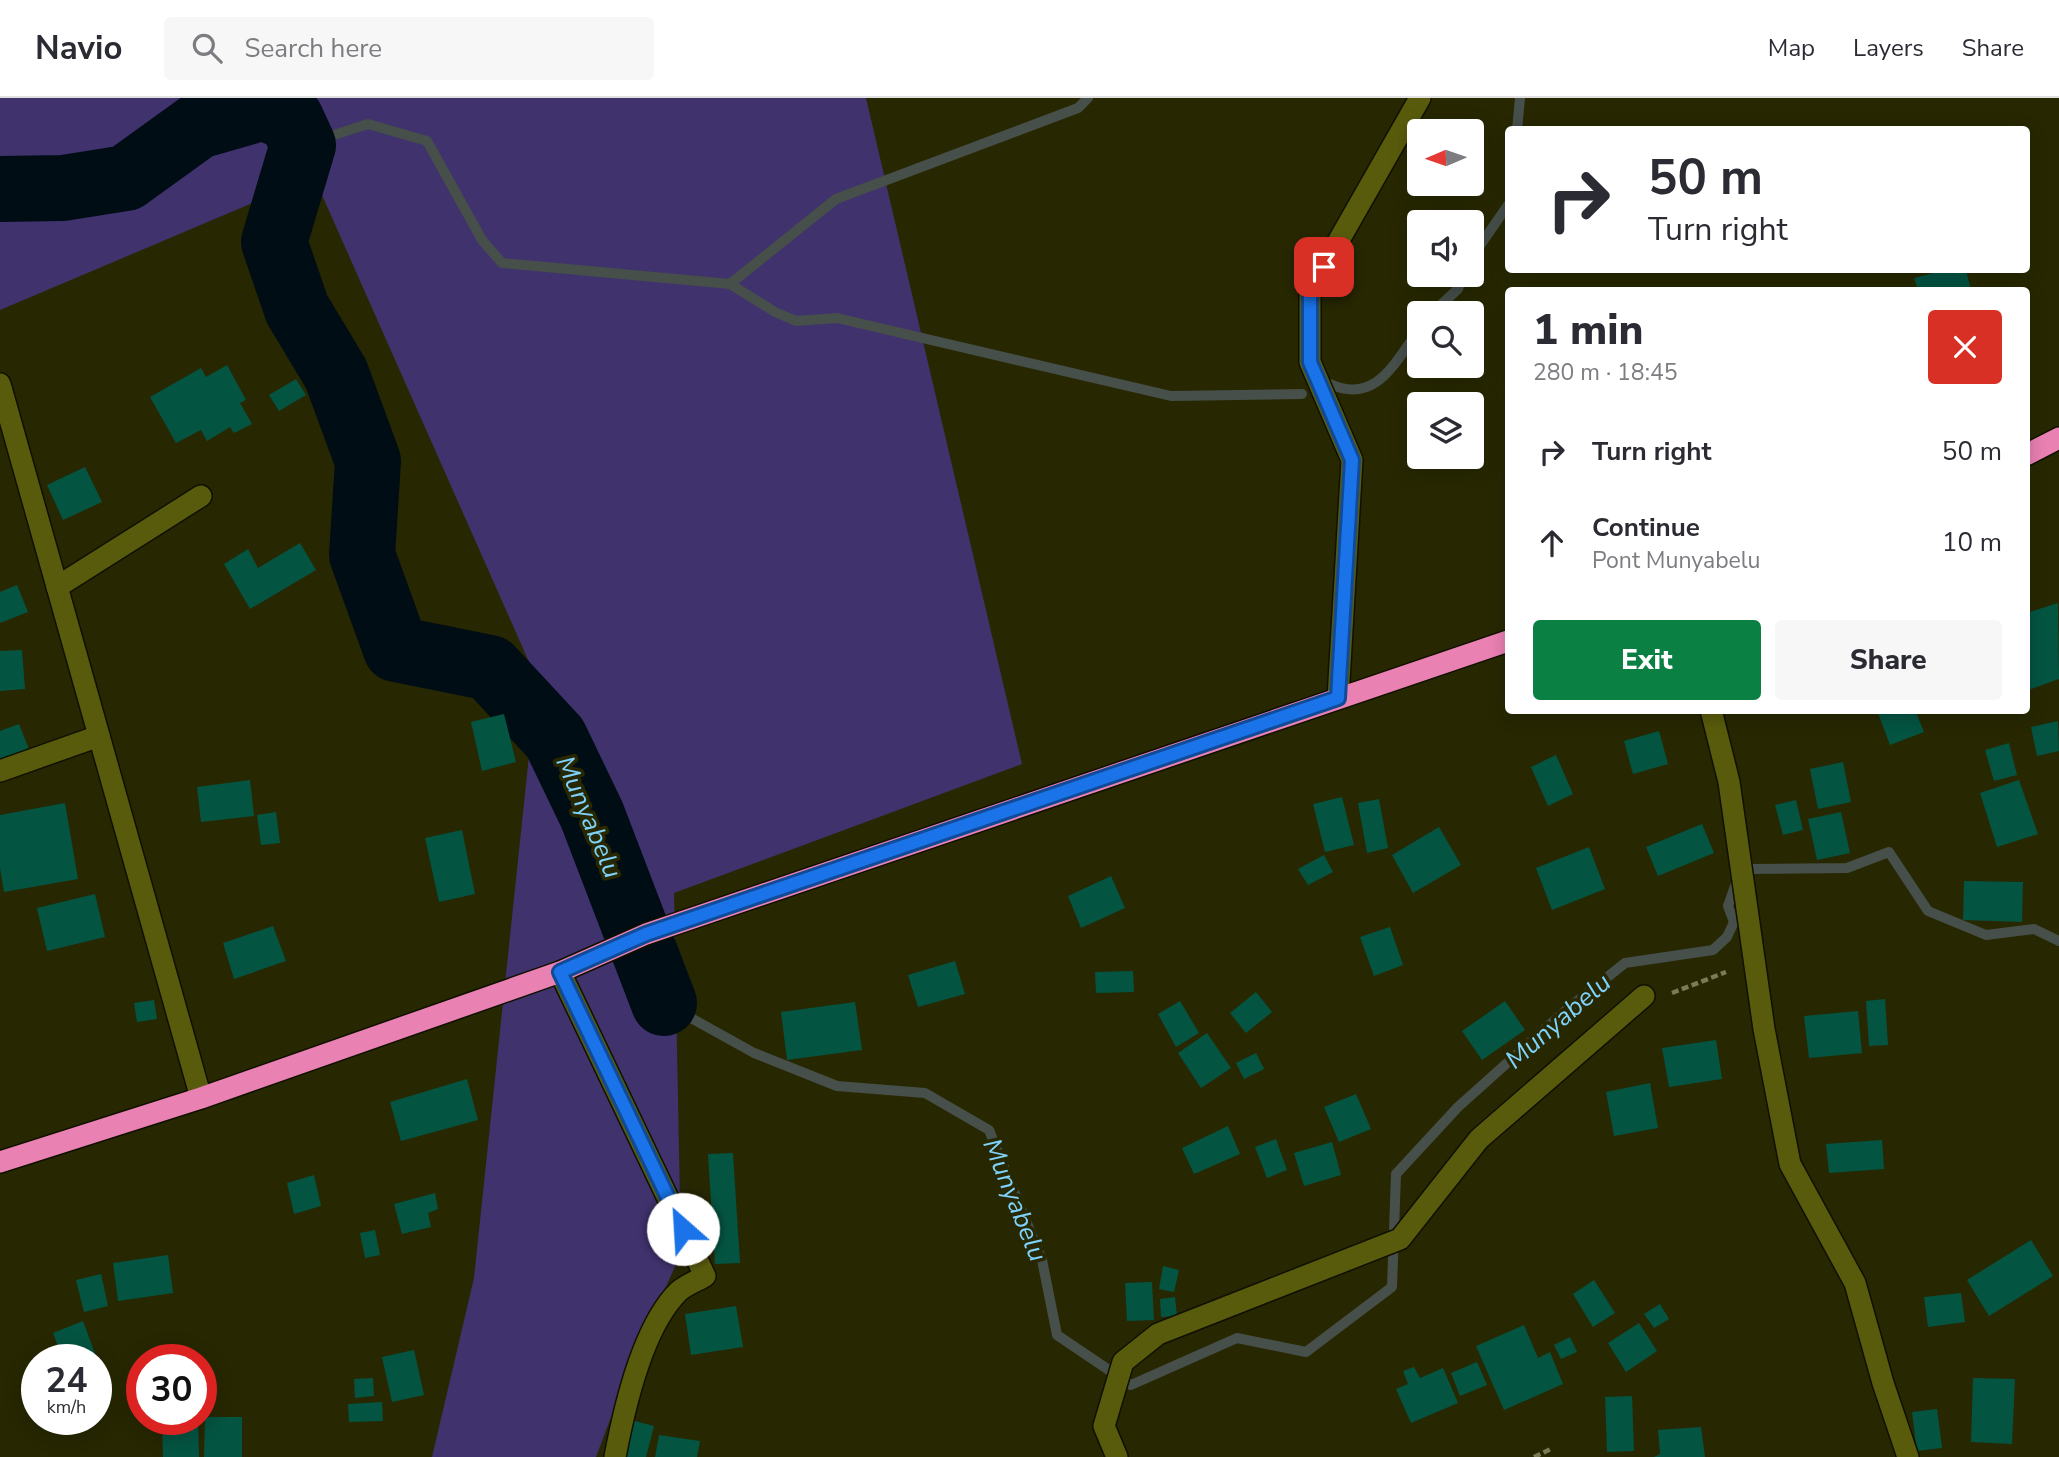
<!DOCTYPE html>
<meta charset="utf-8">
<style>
body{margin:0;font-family:"Nunito Sans",sans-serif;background:#f7f7f7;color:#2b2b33;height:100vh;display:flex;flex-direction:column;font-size:26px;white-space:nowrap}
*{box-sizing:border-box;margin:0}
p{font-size:23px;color:#7c7c81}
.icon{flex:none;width:38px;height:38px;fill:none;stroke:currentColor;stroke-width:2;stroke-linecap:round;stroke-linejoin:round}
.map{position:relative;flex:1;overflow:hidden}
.sheet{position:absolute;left:1505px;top:189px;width:525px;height:427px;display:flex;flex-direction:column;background:#fff;border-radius:7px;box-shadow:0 4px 18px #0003}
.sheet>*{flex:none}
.hud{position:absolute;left:1505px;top:28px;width:525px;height:147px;border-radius:7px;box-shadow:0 4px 18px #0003;background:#fff;color:#2b2b33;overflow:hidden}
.needle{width:46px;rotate:268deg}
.controls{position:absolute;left:1407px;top:21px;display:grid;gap:14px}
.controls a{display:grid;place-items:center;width:77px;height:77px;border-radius:7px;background:#fff;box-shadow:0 4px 18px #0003;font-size:35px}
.speed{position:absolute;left:21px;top:1246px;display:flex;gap:14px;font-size:35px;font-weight:700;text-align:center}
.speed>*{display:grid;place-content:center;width:91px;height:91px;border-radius:50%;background:#fff;box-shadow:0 4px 18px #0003;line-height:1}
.speed small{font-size:18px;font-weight:400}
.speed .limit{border:10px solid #d22;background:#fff;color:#111}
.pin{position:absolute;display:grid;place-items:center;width:60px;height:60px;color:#fff;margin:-30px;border-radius:14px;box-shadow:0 4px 10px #0006}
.me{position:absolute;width:77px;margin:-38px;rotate:334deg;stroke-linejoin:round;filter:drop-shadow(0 0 5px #0008)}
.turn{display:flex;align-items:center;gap:24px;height:147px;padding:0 28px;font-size:32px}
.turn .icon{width:91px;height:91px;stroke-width:2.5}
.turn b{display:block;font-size:49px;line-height:60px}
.round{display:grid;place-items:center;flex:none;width:74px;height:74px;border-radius:7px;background:#f7f7f7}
.overview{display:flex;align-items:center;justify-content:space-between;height:119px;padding:0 28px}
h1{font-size:42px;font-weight:800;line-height:52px}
.button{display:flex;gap:14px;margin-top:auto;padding:14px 28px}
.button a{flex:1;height:80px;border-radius:7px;background:#0b8043;color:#fff;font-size:28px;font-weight:800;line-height:80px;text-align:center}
.button a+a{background:#f7f7f7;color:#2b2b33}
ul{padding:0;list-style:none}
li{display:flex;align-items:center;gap:21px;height:91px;padding:0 28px}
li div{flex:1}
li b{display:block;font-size:26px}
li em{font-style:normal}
header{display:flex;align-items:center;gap:42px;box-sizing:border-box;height:98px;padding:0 35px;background:#fff;border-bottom:2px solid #e1e1e2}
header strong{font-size:33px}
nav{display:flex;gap:38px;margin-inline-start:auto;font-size:24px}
.search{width:490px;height:63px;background:#f7f7f7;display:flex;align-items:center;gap:18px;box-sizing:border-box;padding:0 24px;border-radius:7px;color:#7c7c81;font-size:26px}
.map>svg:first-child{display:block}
</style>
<header>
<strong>Navio</strong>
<div class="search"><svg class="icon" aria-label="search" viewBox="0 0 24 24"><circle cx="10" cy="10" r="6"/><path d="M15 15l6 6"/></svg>Search here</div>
<nav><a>Map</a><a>Layers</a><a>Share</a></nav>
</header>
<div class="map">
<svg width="2059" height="1359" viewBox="0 0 2059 1359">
<rect width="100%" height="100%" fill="#272802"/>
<path fill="#40326d" d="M0 0H866L1022 666 674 795 681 1155 628 1274 596 1359H432L474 1180 537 582 314 79 0 212Z"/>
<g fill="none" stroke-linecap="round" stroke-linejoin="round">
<g stroke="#464f49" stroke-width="10">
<path d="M1517 32 1520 0"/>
<path d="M303 47 368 26 427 43 482 142 502 165 730 186 775 214 796 223 837 220 1171 298 1302 296"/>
<path d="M1472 159 1508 107"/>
<path d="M730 186 836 101 1078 10 1088 0"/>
<path d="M1432 215 1458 191 1463 177"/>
<path d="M1330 286C1376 307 1395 264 1419 232"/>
<path d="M664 905 754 955 837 988 925 995 989 1032 1042 1162 1057 1237 1131 1287 1237 1240 1306 1254 1392 1189 1396 1076 1458 1009 1565 913 1625 865 1713 852 1727 839 1734 824 1728 808 1739 777 1748 771 1847 770 1889 754 1928 813 1986 837 2034 831 2059 843"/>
</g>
<path stroke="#010d14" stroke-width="66" d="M0 91 63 90 126 80 198 28 264 9 291 21 303 47 274 144 297 211 336 276 368 363 362 457 396 551 490 570 555 640 592 717 664 905"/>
</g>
<g fill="#045442">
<path d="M1945 172H1966L1971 192H1918L1914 180Z"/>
<path d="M227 267 246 302 240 305 252 326 234 335 230 329 207 343 201 332 176 345 150 299 201 270 206 279Z"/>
<path d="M296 281 306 297 279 313 269 297Z"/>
<path d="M85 369 102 404 63 422 47 387Z"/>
<path d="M300 445 316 472 250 511 224 466 248 451 258 470Z"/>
<path d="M17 487 28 514 0 525V494Z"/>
<path d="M2058 505 2059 581 2026 593V515Z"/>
<path d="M22 552 25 591 0 593V553Z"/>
<path d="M1877 612H1915L1924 634 1890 647Z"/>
<path d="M504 616 516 664 482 673 471 624Z"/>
<path d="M2058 623 2059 653 2037 658 2031 629Z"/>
<path d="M19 626 30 654 0 665V633Z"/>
<path d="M1659 633 1668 666 1633 676 1624 643Z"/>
<path d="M2009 645 2017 677 1994 683 1985 652Z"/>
<path d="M1556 657 1573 696 1548 708 1531 669Z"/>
<path d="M1843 664 1851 704 1818 711 1810 671Z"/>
<path d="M250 682 254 718 201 724 197 689Z"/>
<path d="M2019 682 2038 736 1997 749 1980 695Z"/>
<path d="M1342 699 1354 747 1325 754 1313 706Z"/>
<path d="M1379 701 1388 750 1367 755 1358 705Z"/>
<path d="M1796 702 1803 732 1783 737 1775 707Z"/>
<path d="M65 705 78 781 4 794 0 770V717Z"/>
<path d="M276 714 280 745 261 747 257 717Z"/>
<path d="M1841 714 1850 755 1817 762 1808 721Z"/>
<path d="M1702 726 1714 755 1658 778 1646 749Z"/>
<path d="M1439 729 1461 767 1413 795 1392 757Z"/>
<path d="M462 732 475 796 439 804 425 740Z"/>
<path d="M1589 749 1605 791 1552 812 1536 770Z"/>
<path d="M1324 757 1333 774 1308 787 1298 771Z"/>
<path d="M1111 778 1125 810 1081 830 1068 798Z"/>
<path d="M1964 783 2023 784 2022 824 1963 822Z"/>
<path d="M95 796 105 839 47 853 37 810Z"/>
<path d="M273 828 286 863 234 881 223 845Z"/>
<path d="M1390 829 1403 867 1374 878 1360 839Z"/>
<path d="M955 863 965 896 918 909 908 877Z"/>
<path d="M1133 873 1134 894 1096 895 1095 874Z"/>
<path d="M1256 894 1272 914 1246 935 1230 915Z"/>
<path d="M1885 901 1888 947 1869 948 1866 903Z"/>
<path d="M154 902 157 921 137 924 134 905Z"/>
<path d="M1180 903 1199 935 1176 949 1158 916Z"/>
<path d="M1505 903 1525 932 1482 962 1462 933Z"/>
<path d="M855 904 862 952 787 962 781 914Z"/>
<path d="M1858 913 1862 955 1809 960 1804 918Z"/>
<path d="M1207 935 1231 970 1201 990 1178 955Z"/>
<path d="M1716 942 1722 981 1669 989 1662 950Z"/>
<path d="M1256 955 1264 971 1244 981 1236 965Z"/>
<path d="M467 981 478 1022 401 1043 390 1004Z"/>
<path d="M1650 985 1658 1030 1614 1038 1606 994Z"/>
<path d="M1356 996 1371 1031 1339 1044 1324 1009Z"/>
<path d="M1228 1028 1240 1056 1194 1076 1182 1050Z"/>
<path d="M1276 1041 1287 1072 1267 1080 1255 1049Z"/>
<path d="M1882 1042 1884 1071 1829 1075 1826 1046Z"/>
<path d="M1332 1044 1341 1077 1304 1088 1294 1055Z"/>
<path d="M733 1055 740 1165 715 1166 708 1056Z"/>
<path d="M314 1077 321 1108 294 1116 287 1085Z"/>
<path d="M435 1095 438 1111 428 1115 431 1129 402 1136 394 1106Z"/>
<path d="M375 1132 380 1157 365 1160 360 1135Z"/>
<path d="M2031 1142 2053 1178 1989 1218 1967 1182Z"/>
<path d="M168 1157 173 1195 118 1203 113 1165Z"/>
<path d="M1163 1168 1179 1172 1174 1194 1159 1191Z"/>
<path d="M101 1176 108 1208 84 1214 76 1182Z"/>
<path d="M1594 1182 1615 1215 1593 1229 1573 1196Z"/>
<path d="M1152 1184 1154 1222 1127 1223 1125 1185Z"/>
<path d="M1961 1195 1965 1224 1928 1229 1924 1199Z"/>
<path d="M1175 1199 1177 1218 1161 1219 1160 1201Z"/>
<path d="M1660 1206 1669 1221 1654 1230 1644 1216Z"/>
<path d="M736 1208 743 1249 691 1257 685 1216Z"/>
<path d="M83 1223 104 1280 96 1283V1262H63L53 1235Z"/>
<path d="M1639 1225 1657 1253 1626 1274 1608 1245Z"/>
<path d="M1524 1227 1538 1260 1550 1254 1563 1286 1504 1312 1476 1248Z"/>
<path d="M1570 1239 1577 1254 1561 1261 1554 1247Z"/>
<path d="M414 1252 424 1297 392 1304 382 1259Z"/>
<path d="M1477 1264 1487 1287 1460 1298 1451 1275Z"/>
<path d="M1414 1269 1420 1280 1443 1270 1458 1305 1411 1325 1396 1291 1408 1286 1403 1273Z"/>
<path d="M373 1280 374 1298 355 1300 354 1281Z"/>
<path d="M1973 1280 2015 1281 2012 1346 1971 1344Z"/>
<path d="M1632 1298 1634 1353 1607 1354 1605 1299Z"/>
<path d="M382 1304 383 1323 349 1324 348 1306Z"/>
<path d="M1937 1311 1942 1350 1917 1353 1912 1314Z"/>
<path d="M205 1319H242V1359H204Z"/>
<path d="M162 1321H198L199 1359H163Z"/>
<path d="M631 1322 654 1328 646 1359H622Z"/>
<path d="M1701 1329 1705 1359H1654L1660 1356 1658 1332Z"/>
<path d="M659 1337 700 1343 697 1359H655Z"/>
</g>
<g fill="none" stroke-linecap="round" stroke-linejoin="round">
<g stroke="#101000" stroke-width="24">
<g id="minor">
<path d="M0 286 201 1000"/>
<path d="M57 489 201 398"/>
<path d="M1338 600 1352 362 1310 264V193L1420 0"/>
<path d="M1711 612 1729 684 1764 931 1790 1066 1855 1185 1883 1285 1908 1359"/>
<path d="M0 673 99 638"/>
<path d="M560 874 705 1178C697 1183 685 1187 678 1194 643 1229 624 1311 615 1359"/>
<path d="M1117 1359 1104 1328 1123 1264 1158 1236 1400 1141 1479 1041 1644 898"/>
</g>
</g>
<g stroke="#101000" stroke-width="24">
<g id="highway">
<path d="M2026 357 2059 340"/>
<path d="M0 1064 201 1000 560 874 646 836 1508 543"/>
</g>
</g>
<g stroke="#7a7c57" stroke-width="4.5" stroke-dasharray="7 3.5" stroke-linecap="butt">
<path d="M1672 895 1726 874"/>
<path d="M1534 1359 1553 1350"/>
</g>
<use href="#minor" stroke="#595b0c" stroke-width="21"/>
<use href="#highway" stroke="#ea81b3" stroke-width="21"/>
</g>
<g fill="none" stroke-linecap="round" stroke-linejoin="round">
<g stroke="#114b97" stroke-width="18">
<path id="route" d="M683 1131 560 874 646 836 1338 600 1352 362 1310 264V192L1324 169"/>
</g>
<use href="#route" stroke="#1a73e8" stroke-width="12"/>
</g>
<g text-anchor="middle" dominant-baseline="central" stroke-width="7" stroke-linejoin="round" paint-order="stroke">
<g font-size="26" font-style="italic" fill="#7ed2fb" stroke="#272802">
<text transform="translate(589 719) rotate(67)">Munyabelu</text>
<text transform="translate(1558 923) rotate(-41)">Munyabelu</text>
<text transform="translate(1015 1102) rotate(68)">Munyabelu</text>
</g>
</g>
</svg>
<div class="controls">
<a><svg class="needle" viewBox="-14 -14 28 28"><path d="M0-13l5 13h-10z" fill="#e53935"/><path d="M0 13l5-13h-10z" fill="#7c7c81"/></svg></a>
<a><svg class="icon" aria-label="sound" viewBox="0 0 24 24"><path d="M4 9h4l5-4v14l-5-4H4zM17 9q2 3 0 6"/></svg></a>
<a><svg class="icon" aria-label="search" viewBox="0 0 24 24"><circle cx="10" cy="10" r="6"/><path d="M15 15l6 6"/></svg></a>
<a><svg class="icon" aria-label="layers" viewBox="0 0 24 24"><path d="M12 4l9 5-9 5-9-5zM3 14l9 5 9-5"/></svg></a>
</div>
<div class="speed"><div>24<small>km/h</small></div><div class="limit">30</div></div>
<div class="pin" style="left:1324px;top:169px;background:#d93025"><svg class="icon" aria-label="arrive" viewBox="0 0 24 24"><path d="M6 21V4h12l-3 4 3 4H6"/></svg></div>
<svg class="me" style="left:683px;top:1131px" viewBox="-20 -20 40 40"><circle r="19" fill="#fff"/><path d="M0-13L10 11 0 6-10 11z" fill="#1a73e8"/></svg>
<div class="hud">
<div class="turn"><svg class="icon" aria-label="right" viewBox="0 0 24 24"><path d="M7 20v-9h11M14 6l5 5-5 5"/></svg><div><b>50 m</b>Turn right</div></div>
</div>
<section class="sheet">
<div class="overview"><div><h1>1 min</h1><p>280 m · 18:45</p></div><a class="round" style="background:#d93025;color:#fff"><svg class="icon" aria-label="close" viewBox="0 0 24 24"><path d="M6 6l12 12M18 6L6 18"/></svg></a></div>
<ul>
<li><svg class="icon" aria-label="right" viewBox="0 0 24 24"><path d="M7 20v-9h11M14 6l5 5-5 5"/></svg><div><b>Turn right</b></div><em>50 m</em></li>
<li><svg class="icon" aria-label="ahead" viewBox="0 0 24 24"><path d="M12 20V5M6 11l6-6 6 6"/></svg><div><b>Continue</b><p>Pont Munyabelu</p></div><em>10 m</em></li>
</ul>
<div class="button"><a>Exit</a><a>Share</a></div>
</section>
</div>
